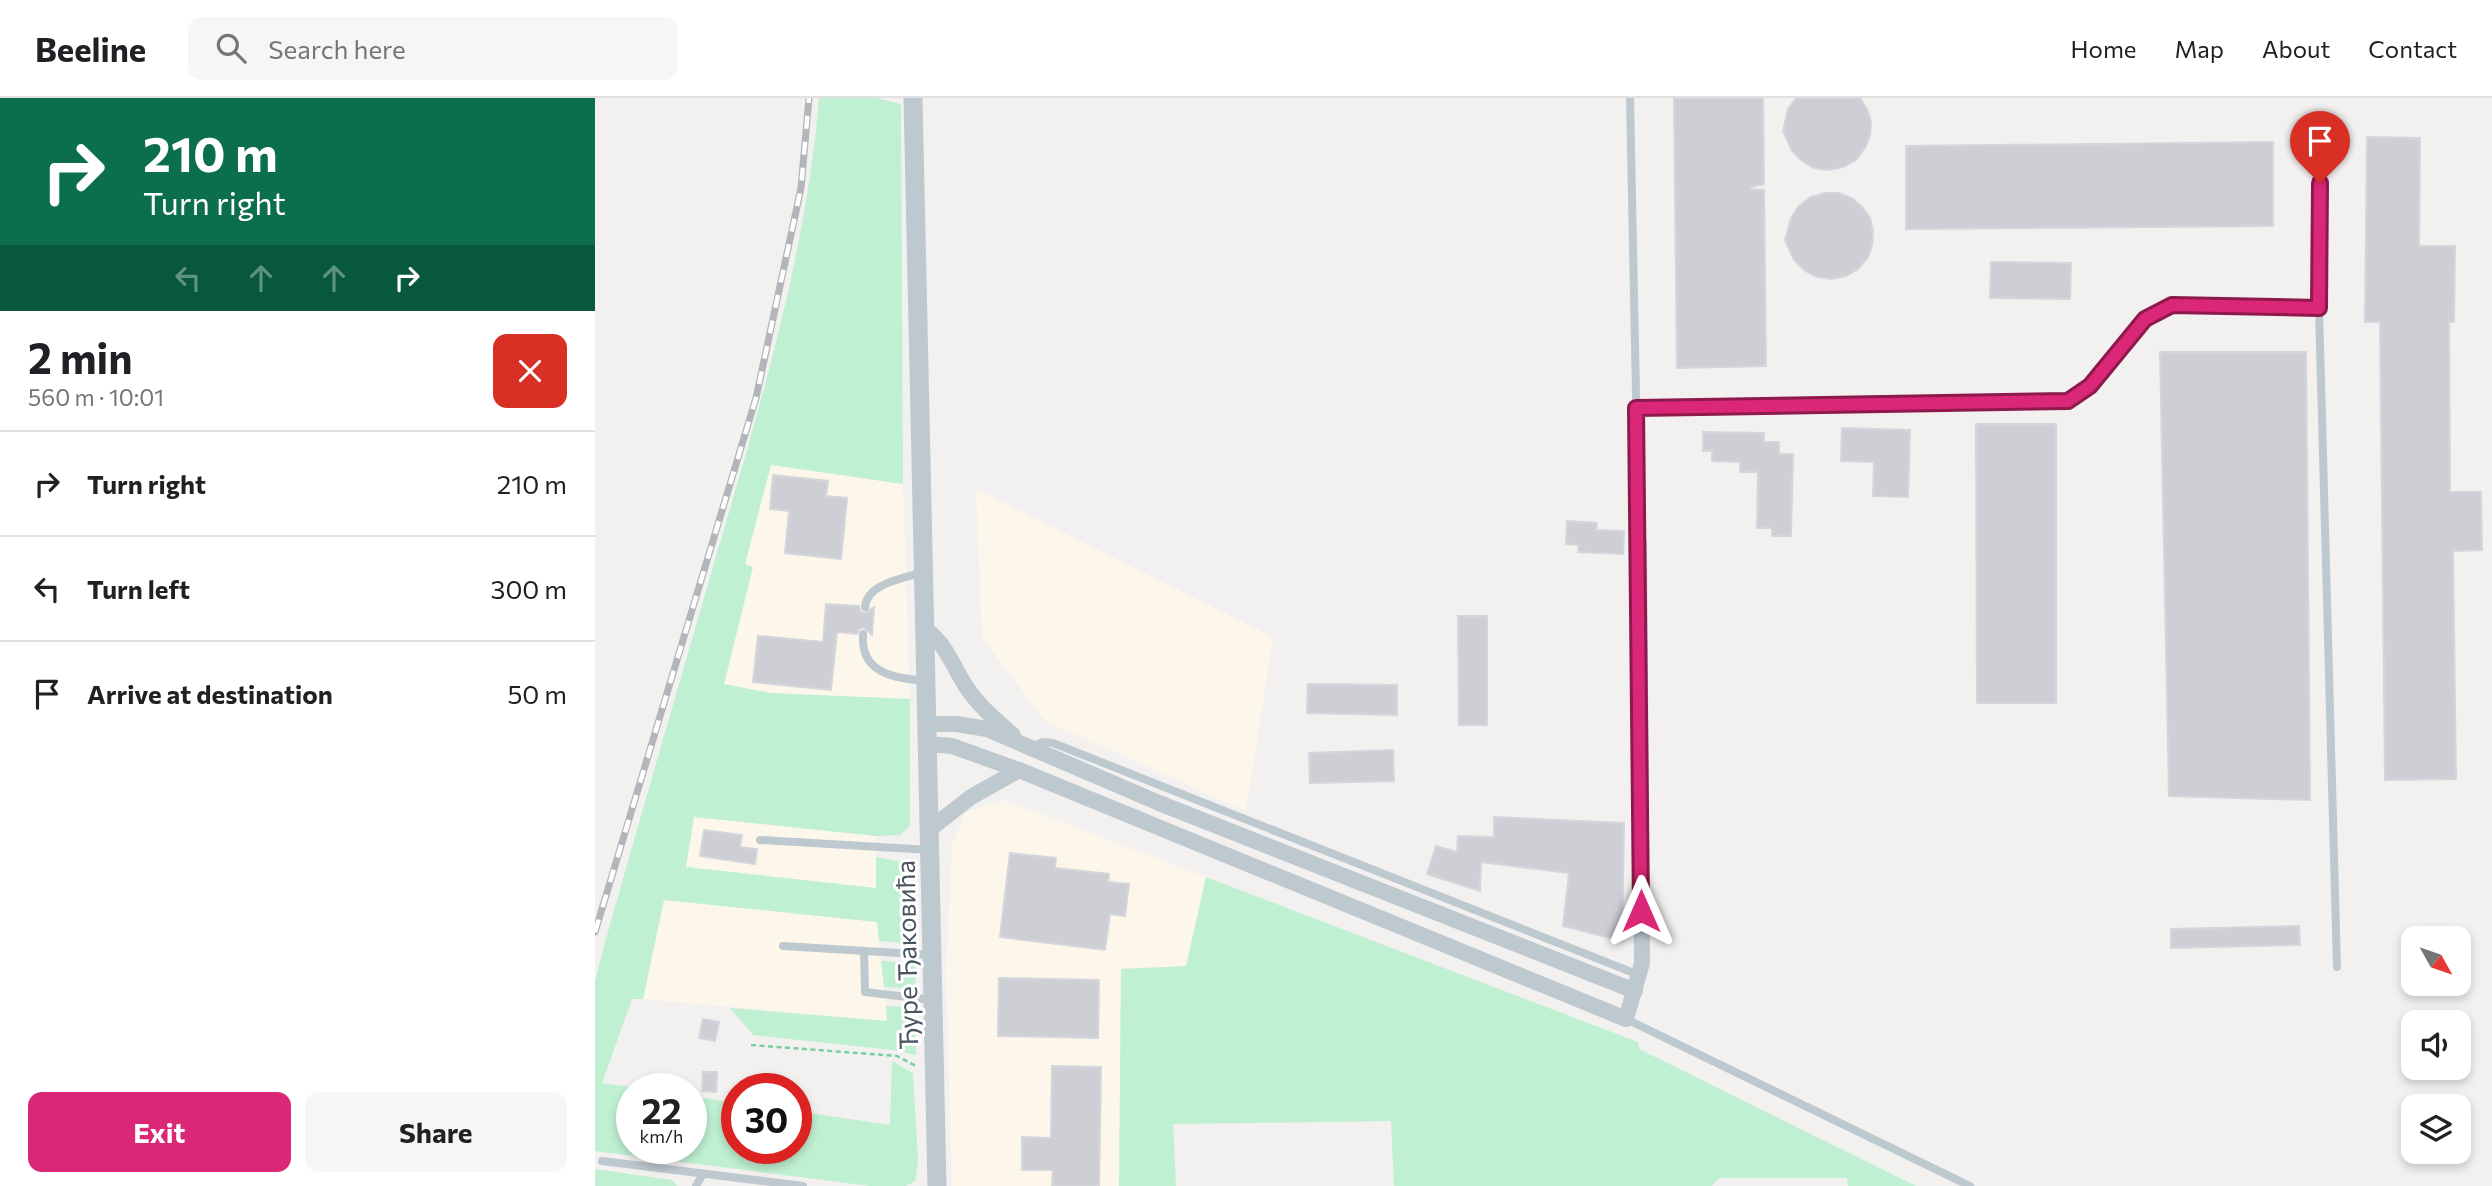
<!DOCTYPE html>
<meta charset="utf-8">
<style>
body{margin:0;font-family:Commissioner,sans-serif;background:#f6f6f6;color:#202124;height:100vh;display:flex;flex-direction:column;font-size:26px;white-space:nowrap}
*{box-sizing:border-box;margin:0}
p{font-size:23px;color:#757577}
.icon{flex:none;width:38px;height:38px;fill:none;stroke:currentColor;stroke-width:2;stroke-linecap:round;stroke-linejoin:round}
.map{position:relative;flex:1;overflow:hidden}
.drawer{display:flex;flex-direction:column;background:#fff;width:595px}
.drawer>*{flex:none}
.top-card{background:#0b6e4f;color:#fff;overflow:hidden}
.needle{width:46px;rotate:130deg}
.tools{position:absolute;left:1806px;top:828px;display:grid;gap:14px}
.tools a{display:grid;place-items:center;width:70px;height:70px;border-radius:14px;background:#fff;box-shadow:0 4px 10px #0003;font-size:35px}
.speed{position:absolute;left:21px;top:975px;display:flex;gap:14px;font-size:35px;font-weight:700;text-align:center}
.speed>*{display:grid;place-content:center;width:91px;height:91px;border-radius:50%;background:#fff;box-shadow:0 4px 10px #0003;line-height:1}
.speed small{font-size:18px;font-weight:400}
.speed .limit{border:10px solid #d22;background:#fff;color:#111}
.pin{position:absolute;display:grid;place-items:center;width:60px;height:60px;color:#fff;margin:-72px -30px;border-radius:50% 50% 50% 0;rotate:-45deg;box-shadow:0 0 7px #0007}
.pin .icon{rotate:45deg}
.me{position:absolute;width:77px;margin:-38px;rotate:0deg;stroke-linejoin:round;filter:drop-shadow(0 0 5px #0008)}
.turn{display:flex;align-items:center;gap:24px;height:147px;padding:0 28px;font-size:32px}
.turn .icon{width:91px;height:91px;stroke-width:2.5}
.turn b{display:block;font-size:49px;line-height:60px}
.lanes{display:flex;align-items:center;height:66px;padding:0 28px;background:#0003;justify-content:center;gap:35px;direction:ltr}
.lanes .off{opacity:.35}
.round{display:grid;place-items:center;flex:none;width:74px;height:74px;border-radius:14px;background:#f6f6f6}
.headline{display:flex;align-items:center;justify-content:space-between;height:119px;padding:0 28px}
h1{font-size:42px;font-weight:700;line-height:52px}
.button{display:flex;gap:14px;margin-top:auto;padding:14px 28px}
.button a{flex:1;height:80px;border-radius:14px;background:#db2777;color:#fff;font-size:28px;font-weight:700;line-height:80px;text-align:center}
.button a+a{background:#f6f6f6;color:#202124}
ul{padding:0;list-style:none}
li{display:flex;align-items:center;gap:21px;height:105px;padding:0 28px;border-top:2px solid #e0e0e0}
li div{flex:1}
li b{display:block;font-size:26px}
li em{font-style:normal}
header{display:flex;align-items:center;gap:42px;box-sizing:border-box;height:98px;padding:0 35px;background:#fff;border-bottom:2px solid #e0e0e0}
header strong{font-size:33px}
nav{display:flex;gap:38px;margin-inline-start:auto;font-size:24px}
.search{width:490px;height:63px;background:#f6f6f6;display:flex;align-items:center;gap:18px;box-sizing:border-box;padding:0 24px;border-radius:14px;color:#757577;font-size:26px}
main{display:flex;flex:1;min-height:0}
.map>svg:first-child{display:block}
</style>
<header>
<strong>Beeline</strong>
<div class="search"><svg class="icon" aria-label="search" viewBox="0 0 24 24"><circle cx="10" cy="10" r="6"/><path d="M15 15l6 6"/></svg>Search here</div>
<nav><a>Home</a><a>Map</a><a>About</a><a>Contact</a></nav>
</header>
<main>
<section class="drawer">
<div class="top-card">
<div class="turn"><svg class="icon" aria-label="right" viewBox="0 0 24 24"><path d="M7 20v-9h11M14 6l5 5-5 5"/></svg><div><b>210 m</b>Turn right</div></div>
<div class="lanes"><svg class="icon off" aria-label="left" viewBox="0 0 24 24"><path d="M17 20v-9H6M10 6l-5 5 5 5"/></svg><svg class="icon off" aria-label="ahead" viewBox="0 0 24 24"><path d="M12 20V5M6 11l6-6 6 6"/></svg><svg class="icon off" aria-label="ahead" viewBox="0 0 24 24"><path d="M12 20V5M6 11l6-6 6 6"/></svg><svg class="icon" aria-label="right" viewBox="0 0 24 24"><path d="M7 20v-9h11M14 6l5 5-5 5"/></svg></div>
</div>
<div class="headline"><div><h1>2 min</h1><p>560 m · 10:01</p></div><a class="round" style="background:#d93025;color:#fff"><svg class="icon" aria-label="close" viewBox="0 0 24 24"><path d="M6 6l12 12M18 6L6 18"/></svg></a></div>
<ul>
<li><svg class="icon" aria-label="right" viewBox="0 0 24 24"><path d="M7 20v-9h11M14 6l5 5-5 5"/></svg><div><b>Turn right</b></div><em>210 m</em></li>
<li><svg class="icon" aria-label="left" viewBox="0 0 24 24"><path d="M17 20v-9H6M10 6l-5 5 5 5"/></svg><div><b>Turn left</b></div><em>300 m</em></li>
<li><svg class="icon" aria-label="arrive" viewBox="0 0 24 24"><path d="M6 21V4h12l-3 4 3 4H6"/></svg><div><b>Arrive at destination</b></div><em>50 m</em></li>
</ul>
<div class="button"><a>Exit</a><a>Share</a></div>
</section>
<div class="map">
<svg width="1897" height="1088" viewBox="0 0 1897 1088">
<rect width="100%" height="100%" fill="#f3f0f0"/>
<g fill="#fcf7ea">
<path d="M176 367 308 386 315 601 176 595 129 587 158 469 149 466Z"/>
<path d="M381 391 678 539 651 713 450 623 387 539Z"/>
<path d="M409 702 611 779 591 869 526 870 524 1088H357L351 873 357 747 371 714Z"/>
<path d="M99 719 281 738V790L91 769Z"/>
<path d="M69 802 282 824 293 923 48 901Z"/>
</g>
<g fill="#bff0d1">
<path d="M224 0H282L306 6 308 386 176 367 150 466 158 469 129 586 176 595 315 601V728L305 737 281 738 99 719 91 769 281 790V759L320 766 321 846 284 843 282 824 69 802 48 901H37L7 985 44 990H37V1050H96V998L142 1005V1050H201V1013L295 1027 297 963 318 975 323 1063 320 1083 311 1088H275L0 1053V883L14 830C51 699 89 569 127 438 169 295 212 149 224 0Z"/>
<path d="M611 779 1043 944 1044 951 1321 1088H1253L1252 1080H1124L1117 1088H799L796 1023 578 1026 581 1088H524L526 871 591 868Z"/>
<path d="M286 863 321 865 320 891 289 889Z"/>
<path d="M291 908 320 910 321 957 297 952 158 937 135 910 292 923Z"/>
<path d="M0 1071 77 1082 82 1088H0Z"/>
</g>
<g fill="#cdcfd5" stroke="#d4d6dc" stroke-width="2">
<path d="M1079 0H1168L1169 86 1156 89V91L1169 92 1171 268 1082 270Z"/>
<path d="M1201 0H1265L1272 11 1276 24 1275 38 1270 50 1261 62 1248 69 1234 72 1219 70 1207 63 1197 53 1188 33 1193 11Z"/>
<path d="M1772 39 1825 40 1824 148H1860L1859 224H1854L1855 394H1886L1887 452 1858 453 1861 681 1790 682 1785 224H1770Z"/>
<path d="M1678 44V128L1311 131V48Z"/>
<path d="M1230 95H1244L1257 100 1267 109 1275 120 1278 133 1277 147 1273 159 1263 171 1251 178 1236 181 1222 179 1209 172 1199 162 1190 142 1196 120 1204 108 1216 99Z"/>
<path d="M1396 164 1476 165 1475 201 1395 200Z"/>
<path d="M1565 254H1711L1715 702 1574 698Z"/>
<path d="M1381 326H1461V605H1382Z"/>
<path d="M1247 330 1315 332 1313 399 1278 398 1279 364 1246 363Z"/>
<path d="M1108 334 1169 335V344H1184V356H1198L1196 438H1177V430H1162L1163 374H1145V364L1117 363V353H1108Z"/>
<path d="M178 377 233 383 231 398 252 400 246 461 190 455 194 413 175 411Z"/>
<path d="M972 423 1002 425 1001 432 1029 433 1028 456 983 454 984 447 971 446Z"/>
<path d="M231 506 264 508 265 513 269 515 279 509 277 537 268 529 264 531 262 536 242 534 236 592 158 584 163 538 228 544Z"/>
<path d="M863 518H892V627H864Z"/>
<path d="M713 586 802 587V617L712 615Z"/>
<path d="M798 652 799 683 715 685 714 655Z"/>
<path d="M899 719 1029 725 1027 843 968 828 974 775 886 764 885 793 832 776 841 748 862 754 863 738 899 739Z"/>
<path d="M109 732 147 737 145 749 162 751 160 766 105 758Z"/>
<path d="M415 755 461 760 460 770 514 776 513 784 534 786 530 818 515 816 510 852 405 839Z"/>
<path d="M1704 828 1705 847 1576 850V831Z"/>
<path d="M404 880 504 882 503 940 403 938Z"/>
<path d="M108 921 124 924 120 943 104 940Z"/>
<path d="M457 968 506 969 504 1088H457L458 1072H427V1039L456 1040Z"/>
<path d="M108 974H122L121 994 107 993Z"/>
</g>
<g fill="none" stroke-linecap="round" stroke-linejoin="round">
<path stroke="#76cfa2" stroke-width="2.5" stroke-dasharray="5 3.5" stroke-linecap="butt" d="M156 947 302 958 321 968"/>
<g stroke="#bec8cf" stroke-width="8">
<path d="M1035 0 1044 445"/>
<path d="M1725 85 1724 210 1742 869"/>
<path d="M1041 310 1473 303 1495 288 1550 221 1578 207 1724 210"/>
<path d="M270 509C272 485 310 480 329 474"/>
<path d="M268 536C265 576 300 580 331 583"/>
<path d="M438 649 447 644 458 645 1044 877"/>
<path d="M165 742 335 752"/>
<path d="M188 848 337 857"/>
<path d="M269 853 270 894 338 902"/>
<path d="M1031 921 1375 1088"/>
<path d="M7 1063 208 1088"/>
<path d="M101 1088 108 1076"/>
</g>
<g stroke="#bec8cf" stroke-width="16">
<path d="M331 532C351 545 359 571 372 590 384 608 402 623 418 637"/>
<path d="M333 626H362L392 631 564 705 1040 893"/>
<path d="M333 646 357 648 424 672 1031 921 1047 865 1044 445"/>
<path d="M335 731 376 699 424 672"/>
</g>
<path stroke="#bec8cf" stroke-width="19" d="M318 0 342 1088"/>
<g stroke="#b2b5ba" stroke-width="7">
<path id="rail" d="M0 834 161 300 206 90 214 0"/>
</g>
<use href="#rail" stroke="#fff" stroke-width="4.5" stroke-dasharray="13" stroke-linecap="butt"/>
</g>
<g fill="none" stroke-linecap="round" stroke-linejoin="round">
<g stroke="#8e194d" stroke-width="18">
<path id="route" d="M1046 813 1041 310 1473 303 1495 288 1550 221 1577 207 1724 210 1725 85"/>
</g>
<use href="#route" stroke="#db2777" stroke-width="12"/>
</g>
<g text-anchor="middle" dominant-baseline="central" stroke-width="6" stroke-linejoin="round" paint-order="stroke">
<g font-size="26" fill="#48545e" stroke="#fff">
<text transform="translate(311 857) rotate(-91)">Ђуре Ђаковића</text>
</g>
</g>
</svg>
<div class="tools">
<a><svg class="needle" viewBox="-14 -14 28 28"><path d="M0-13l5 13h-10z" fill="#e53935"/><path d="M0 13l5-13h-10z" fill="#757577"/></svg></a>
<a><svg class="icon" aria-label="sound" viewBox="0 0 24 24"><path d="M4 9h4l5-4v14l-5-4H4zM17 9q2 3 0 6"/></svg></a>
<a><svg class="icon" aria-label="layers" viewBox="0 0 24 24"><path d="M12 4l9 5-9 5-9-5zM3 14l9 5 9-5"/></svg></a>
</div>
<div class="speed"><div>22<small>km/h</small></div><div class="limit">30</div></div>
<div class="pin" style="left:1725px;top:85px;background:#d93025"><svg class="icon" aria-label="arrive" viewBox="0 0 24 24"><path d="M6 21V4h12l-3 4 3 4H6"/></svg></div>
<svg class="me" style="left:1046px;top:813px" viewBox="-20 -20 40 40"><path d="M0-17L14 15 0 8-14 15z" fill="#db2777" stroke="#fff" stroke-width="4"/></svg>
</div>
</main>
